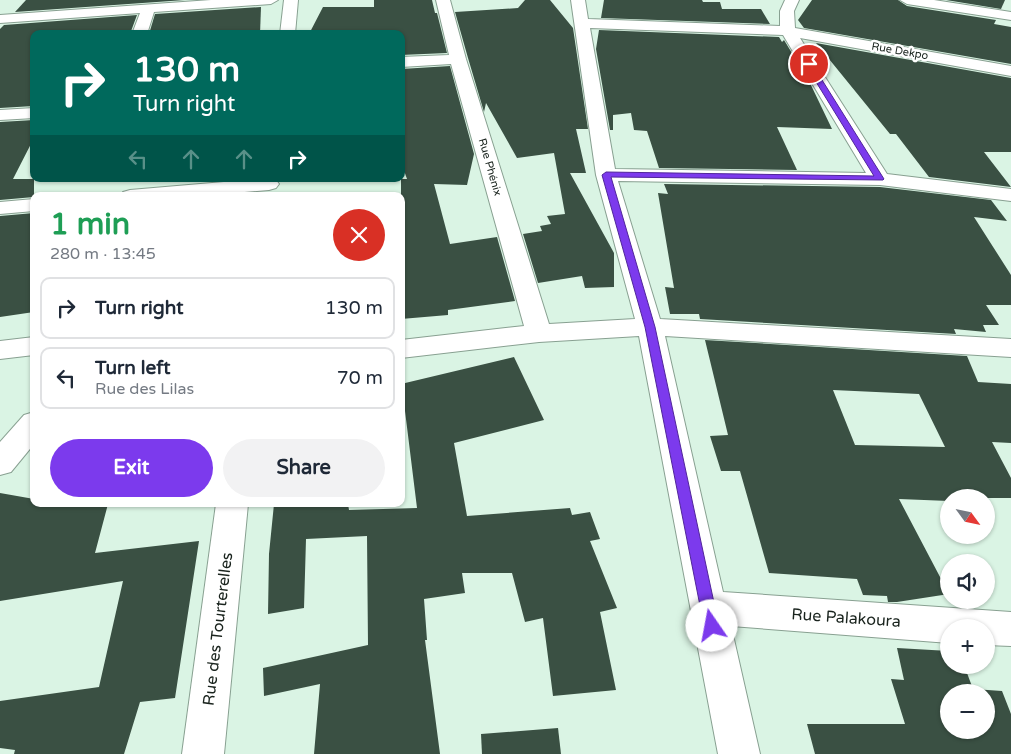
<!DOCTYPE html>
<meta charset="utf-8">
<style>
body{margin:0;font-family:"Varela Round",sans-serif;background:#f2f2f3;color:#1f2937;height:100vh;display:flex;flex-direction:column;font-size:19px;white-space:nowrap}
*{box-sizing:border-box;margin:0}
p{font-size:16px;color:#747a83}
.icon{flex:none;width:28px;height:28px;fill:none;stroke:currentColor;stroke-width:2;stroke-linecap:round;stroke-linejoin:round}
.map{position:relative;flex:1;overflow:hidden}
.drawer{position:absolute;left:30px;top:192px;width:375px;height:315px;display:flex;flex-direction:column;background:#fff;border-radius:10px;box-shadow:0 1px 4px #0004}
.drawer>*{flex:none}
.top-card{position:absolute;left:30px;top:30px;width:375px;height:152px;border-radius:10px;box-shadow:0 1px 4px #0004;background:#00695c;color:#fff;overflow:hidden}
.needle{width:32px;rotate:123deg}
.tools{position:absolute;left:940px;top:489px;display:grid;gap:10px}
.tools a{display:grid;place-items:center;width:55px;height:55px;border-radius:50%;background:#fff;box-shadow:0 1px 4px #0004;font-size:25px}
.pin{position:absolute;display:grid;place-items:center;width:42px;height:42px;color:#fff;margin:-21px;border:2px solid #fff;border-radius:50%;box-shadow:0 1px 5px #0007}
.me{position:absolute;width:55px;margin:-28px;rotate:348deg;stroke-linejoin:round;filter:drop-shadow(0 0 4px #0008)}
.turn{display:flex;align-items:center;gap:18px;height:105px;padding:0 20px;font-size:22px}
.turn .icon{width:65px;height:65px;stroke-width:2.5}
.turn b{display:block;font-size:35px;line-height:42px}
.lanes{display:flex;align-items:center;height:48px;padding:0 20px;background:#0003;justify-content:center;gap:25px;direction:ltr}
.lanes .off{opacity:.35}
.round{display:grid;place-items:center;flex:none;width:52px;height:52px;border-radius:26px;background:#f2f2f3}
.summary{display:flex;align-items:center;justify-content:space-between;height:85px;padding:0 20px}
h1{font-size:30px;font-weight:700;line-height:38px;color:#1e9e55}
.button{display:flex;gap:10px;margin-top:auto;padding:10px 20px}
.button a{flex:1;height:58px;border-radius:30px;background:#7c3aed;color:#fff;font-size:20px;font-weight:700;line-height:58px;text-align:center}
.button a+a{background:#f2f2f3;color:#1f2937}
ul{padding:0;list-style:none}
li{display:flex;align-items:center;gap:15px;height:62px;margin:0 10px 8px;padding:0 10px;border:2px solid #e0e1e3;border-radius:10px}
li div{flex:1}
li b{display:block;font-size:19px}
li em{font-style:normal}
.map>svg:first-child{display:block}
</style>
<div class="map">
<svg width="1011" height="754" viewBox="0 0 1011 754">
<rect width="100%" height="100%" fill="#daf4e4"/>
<g fill="#3a5043" fill-rule="evenodd">
<path d="M26 0H185L15 12Z"/>
<path d="M374 0H432L435 13H437L447 53 401 55V34H309L323 7H374Z"/>
<path d="M525 0H550L573 28 588 129H576L586 173H570L614 253V287L585 288 582 276 538 283 523 234 542 231 540 226 551 224 547 216 565 214 554 153 517 158 486 103 484 112 468 58 455 12 518 8Z"/>
<path d="M604 0H702L703 2H720L722 9H761L770 24 601 18Z"/>
<path d="M812 0H898L907 6 996 20 994 24 1011 27V64L804 28 798 20Z"/>
<path d="M946 0H1005L1001 9Z"/>
<path d="M261 7 260 34H149L155 14Z"/>
<path d="M137 15 130 34H34V106L0 108V29L4 25Z"/>
<path d="M599 30 779 37 782 42 784 40 809 81 832 129 777 127 797 170 659 168 647 131 634 130 631 113 613 115V130H610L596 49Z"/>
<path d="M816 43 1011 78V152H984L1011 187 929 177 896 134H890Z"/>
<path d="M450 66 474 154 467 185 434 184 450 244 497 237 515 301 448 310V315L401 319V179H407L401 162V69Z"/>
<path d="M34 120V138L13 179H34V197L0 200V122Z"/>
<path d="M664 184 880 187 991 200 1007 221 974 217 1011 275V305H986L999 325H983L986 332 954 329 956 334 700 319 699 314H670L665 287 674 288 658 193 668 194Z"/>
<path d="M34 213V312L0 317V216Z"/>
<path d="M705 340 967 356 978 382 1011 384V443L992 442 1011 478V498H949V501L899 499 949 594 897 602H888L887 596 863 595 857 579 769 573 740 471H721L710 436 728 435ZM833 390 919 394 945 447 855 445Z"/>
<path d="M514 357 544 420 454 443 467 516 570 508 572 515 590 512 600 539 590 541 617 608 600 612 616 690 553 696 543 618 525 622 512 573H462L465 593 424 599 427 640H425L440 754H314L320 684 264 696 263 668 368 645 367 536 306 539 304 608 268 614 269 554 274 504H348L349 510 417 508 405 411H401V384Z"/>
<path d="M0 493 34 499V504H108L95 553 199 541 175 698 140 702 124 754H14L15 750 0 748V701L99 687 123 581 0 601Z"/>
<path d="M897 648 949 651V665H964L973 689 1002 691 1011 714V754H815L807 724H905L891 679 904 680ZM949 692H986V730H949Z"/>
<path d="M558 728 561 754H482L481 734Z"/>
</g>
<g fill="none" stroke-linecap="round" stroke-linejoin="round">
<g stroke="#88a091" stroke-width="2">
<g id="minor">
<path d="M211 0H278L271 4 154 12 147 34H132L140 13 0 23V15Z"/>
<path d="M284 0H298L295 34H280Z"/>
<path d="M436 0H450L466 59 549 324 635 319 596 175 571 0H585L588 19 780 26V11L785 0H799L794 11 795 28 1011 66V76L800 38 887 174 1011 189V201L880 185 618 181 660 319 1011 339V357L665 336 723 592 1011 612V646L986 645V628H949V643L731 626 760 754H718L639 336 539 342 401 358V340L524 326 451 64 401 67V57L449 55ZM590 28 783 35 866 173 615 169Z"/>
<path d="M900 0H934L1011 12V20L907 4Z"/>
<path d="M34 108V118L0 120V110Z"/>
<path d="M258 179 276 180 279 184 276 188 269 190 199 196H120L123 192 130 190Z"/>
<path d="M34 199V211L0 214V202Z"/>
<path d="M34 337V355L0 359V341Z"/>
<path d="M34 412V444L11 472 0 475V442L24 415Z"/>
<path d="M216 504H248L224 754H182Z"/>
</g>
</g>
<use href="#minor" fill="#fff" fill-rule="evenodd"/>
</g>
<path fill="#7c3aed" stroke="#51269a" d="M809 62 812 64 884 179 883 180 611 177 655 327 719 626 717 631 712 633 706 631 704 626 645 327 602 175 606 172 874 176 805 64Z"/>
<g text-anchor="middle" dominant-baseline="central" stroke-width="5" stroke-linejoin="round" paint-order="stroke">
<g font-size="11" fill="#1a241e" stroke="#fff">
<text transform="translate(900 51) rotate(10)">Rue Dekpo</text>
<text transform="translate(490 167) rotate(74)">Rue Phénix</text>
</g>
<g font-size="16" fill="#1a241e" stroke="#fff">
<text transform="translate(846 618) rotate(4)">Rue Palakoura</text>
<text transform="translate(218 629) rotate(-83)">Rue des Tourterelles</text>
</g>
</g>
</svg>
<div class="tools">
<a><svg class="needle" viewBox="-14 -14 28 28"><path d="M0-13l5 13h-10z" fill="#e53935"/><path d="M0 13l5-13h-10z" fill="#747a83"/></svg></a>
<a><svg class="icon" aria-label="sound" viewBox="0 0 24 24"><path d="M4 9h4l5-4v14l-5-4H4zM17 9q2 3 0 6"/></svg></a>
<a>+</a>
<a>−</a>
</div>
<div class="pin" style="left:809px;top:64px;background:#d93025"><svg class="icon" aria-label="arrive" viewBox="0 0 24 24"><path d="M6 21V4h12l-3 4 3 4H6"/></svg></div>
<svg class="me" style="left:712px;top:626px" viewBox="-20 -20 40 40"><circle r="19" fill="#fff"/><path d="M0-13L10 11 0 6-10 11z" fill="#7c3aed"/></svg>
<div class="top-card">
<div class="turn"><svg class="icon" aria-label="right" viewBox="0 0 24 24"><path d="M7 20v-9h11M14 6l5 5-5 5"/></svg><div><b>130 m</b>Turn right</div></div>
<div class="lanes"><svg class="icon off" aria-label="left" viewBox="0 0 24 24"><path d="M17 20v-9H6M10 6l-5 5 5 5"/></svg><svg class="icon off" aria-label="ahead" viewBox="0 0 24 24"><path d="M12 20V5M6 11l6-6 6 6"/></svg><svg class="icon off" aria-label="ahead" viewBox="0 0 24 24"><path d="M12 20V5M6 11l6-6 6 6"/></svg><svg class="icon" aria-label="right" viewBox="0 0 24 24"><path d="M7 20v-9h11M14 6l5 5-5 5"/></svg></div>
</div>
<section class="drawer">
<div class="summary"><div><h1>1 min</h1><p>280 m · 13:45</p></div><a class="round" style="background:#d93025;color:#fff"><svg class="icon" aria-label="close" viewBox="0 0 24 24"><path d="M6 6l12 12M18 6L6 18"/></svg></a></div>
<ul>
<li><svg class="icon" aria-label="right" viewBox="0 0 24 24"><path d="M7 20v-9h11M14 6l5 5-5 5"/></svg><div><b>Turn right</b></div><em>130 m</em></li>
<li><svg class="icon" aria-label="left" viewBox="0 0 24 24"><path d="M17 20v-9H6M10 6l-5 5 5 5"/></svg><div><b>Turn left</b><p>Rue des Lilas</p></div><em>70 m</em></li>
</ul>
<div class="button"><a>Exit</a><a>Share</a></div>
</section>
</div>
